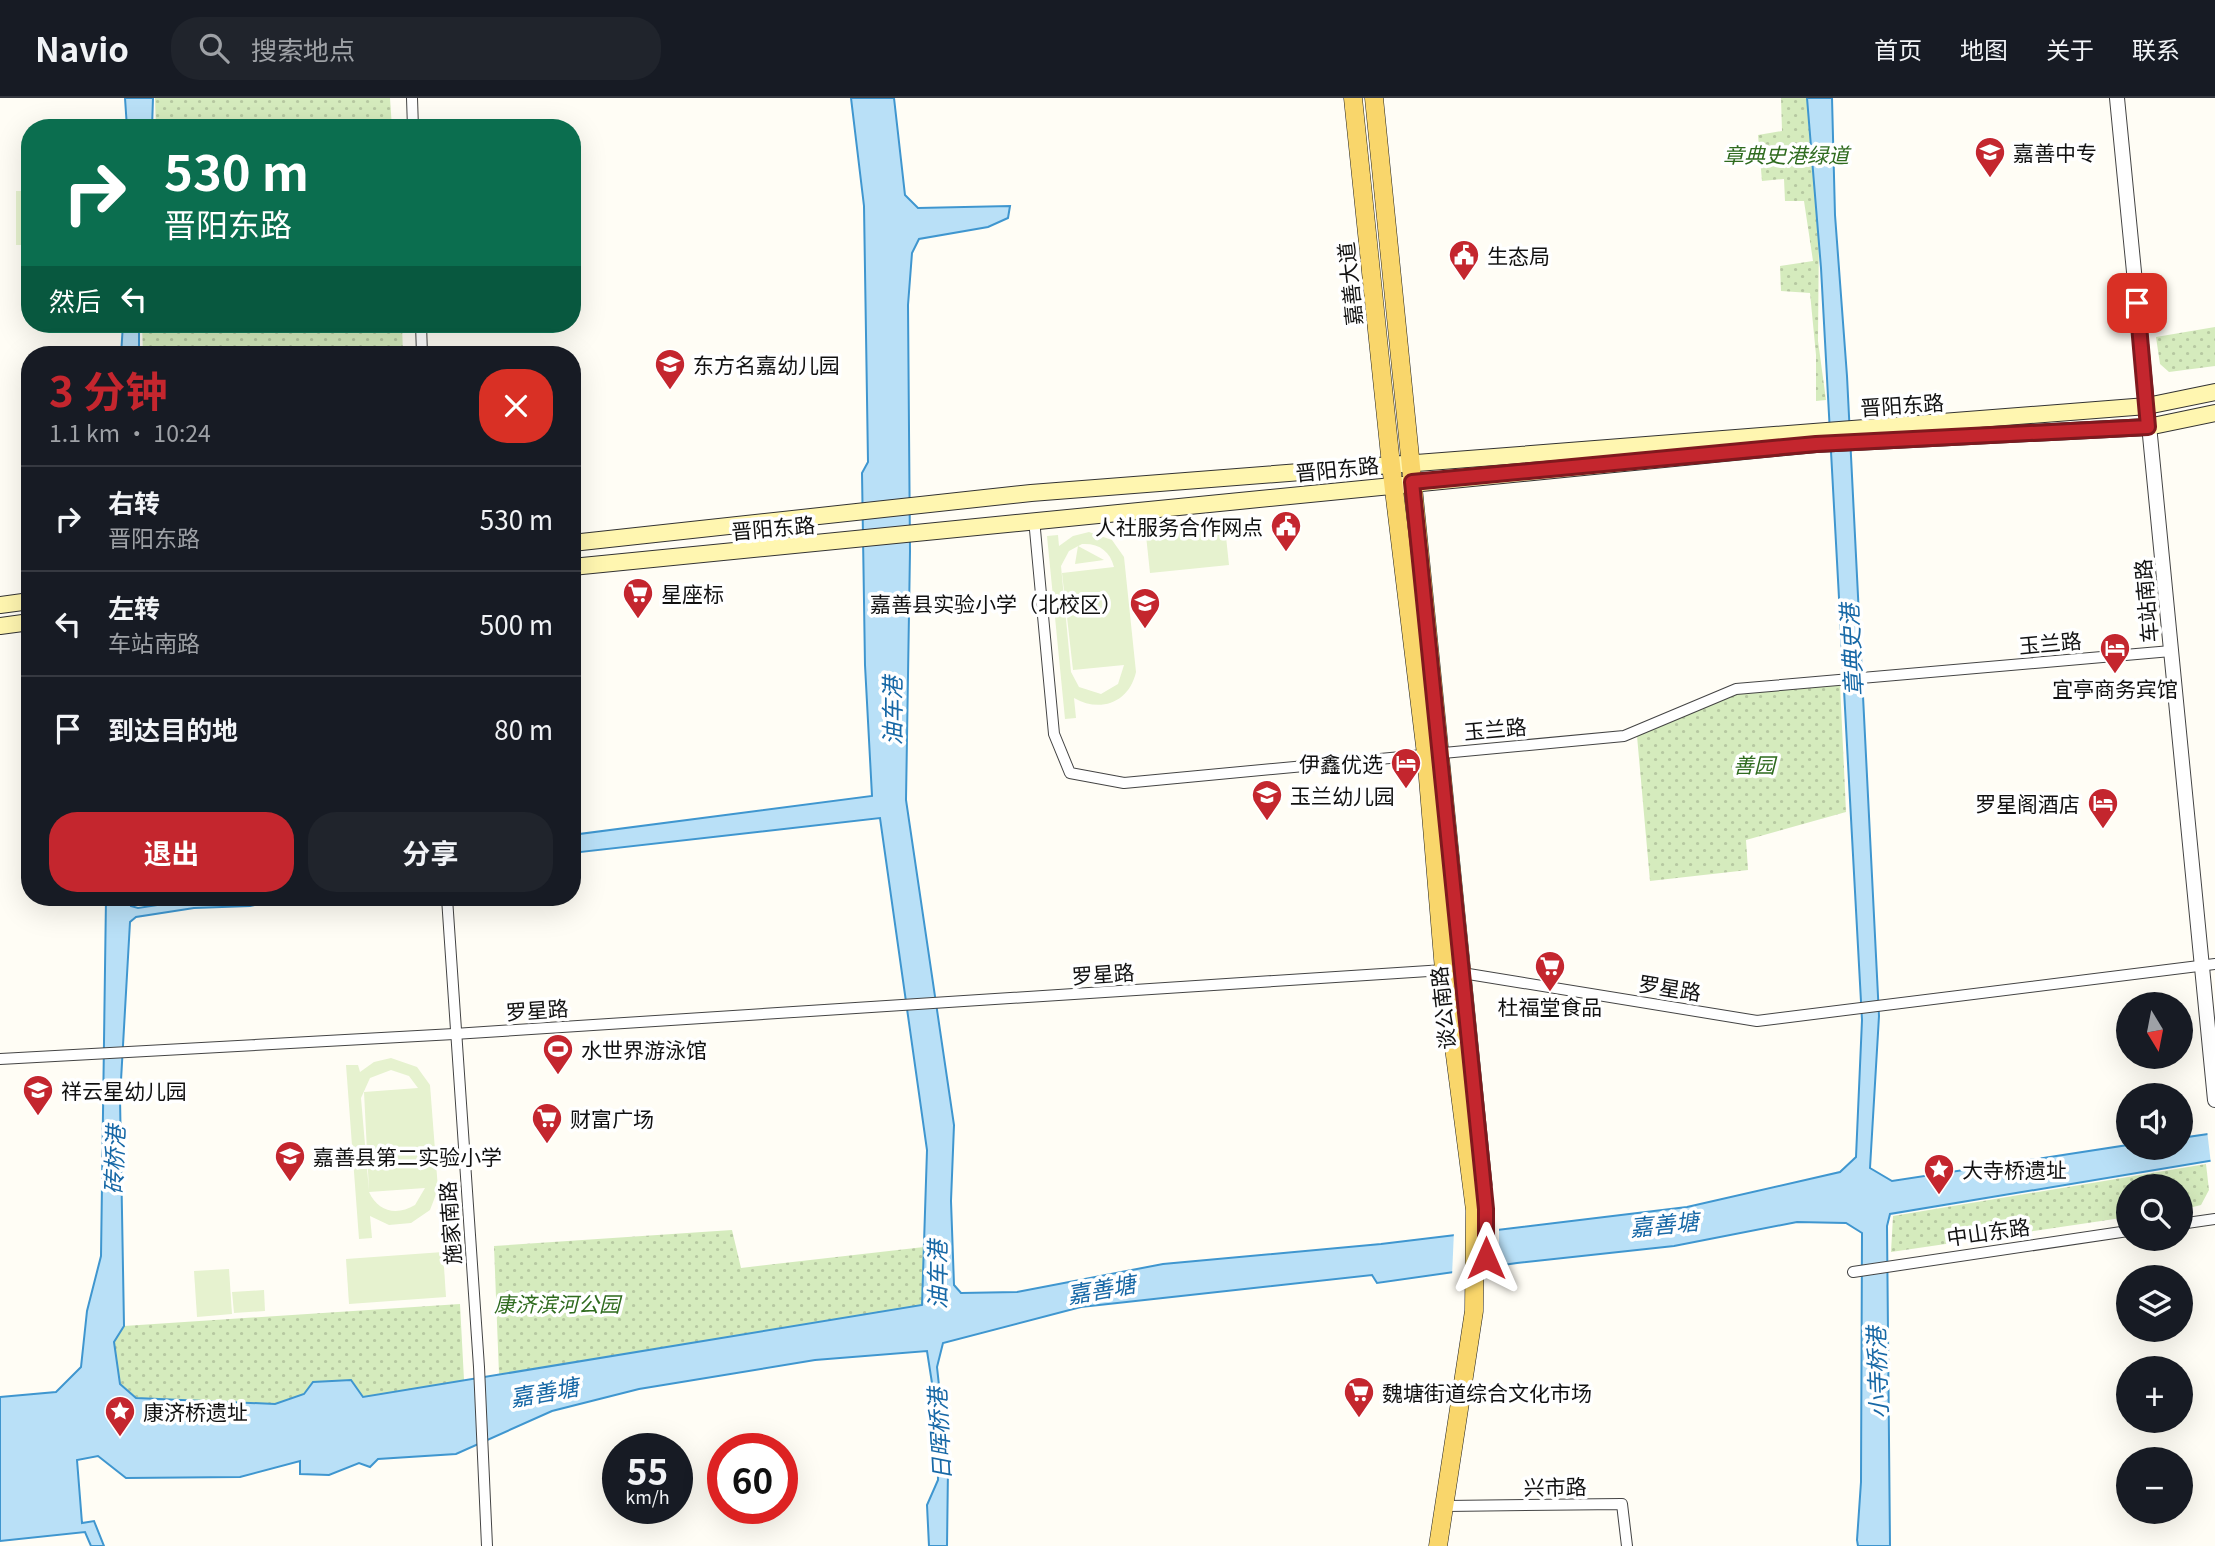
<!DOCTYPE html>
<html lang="zh">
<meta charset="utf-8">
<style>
body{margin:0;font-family:Georgia,"Noto Sans SC",serif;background:#20242c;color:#f1f3f6;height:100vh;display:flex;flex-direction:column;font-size:26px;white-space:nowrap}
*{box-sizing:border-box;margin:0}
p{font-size:23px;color:#9ea1a6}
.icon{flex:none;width:38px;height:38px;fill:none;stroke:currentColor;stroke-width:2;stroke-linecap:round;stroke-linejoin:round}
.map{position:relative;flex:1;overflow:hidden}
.drawer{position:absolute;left:21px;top:248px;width:560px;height:560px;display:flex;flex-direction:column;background:#171b24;border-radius:28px;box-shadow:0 7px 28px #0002}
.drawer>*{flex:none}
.guide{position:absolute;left:21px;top:21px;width:560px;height:214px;border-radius:28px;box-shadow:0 7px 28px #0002;background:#0b6e4f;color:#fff;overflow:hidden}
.needle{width:46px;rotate:170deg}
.buttons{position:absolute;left:2116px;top:894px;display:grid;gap:14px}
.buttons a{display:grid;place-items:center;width:77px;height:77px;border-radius:50%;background:#171b24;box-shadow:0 7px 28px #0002;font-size:35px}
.speed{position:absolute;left:602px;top:1335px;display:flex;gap:14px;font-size:35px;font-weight:700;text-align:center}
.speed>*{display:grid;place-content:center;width:91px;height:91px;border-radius:50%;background:#171b24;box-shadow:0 7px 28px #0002;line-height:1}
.speed small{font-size:18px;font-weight:400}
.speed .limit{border:10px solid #d22;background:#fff;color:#111}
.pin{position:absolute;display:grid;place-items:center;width:60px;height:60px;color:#fff;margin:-30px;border-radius:14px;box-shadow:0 4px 10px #0006}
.me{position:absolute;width:77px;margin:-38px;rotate:0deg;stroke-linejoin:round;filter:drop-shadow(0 0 5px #0008)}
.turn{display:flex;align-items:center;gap:24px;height:147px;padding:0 28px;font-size:32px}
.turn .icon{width:91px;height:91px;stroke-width:2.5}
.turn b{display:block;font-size:49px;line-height:60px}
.then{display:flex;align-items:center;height:66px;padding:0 28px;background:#0003;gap:14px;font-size:26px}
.round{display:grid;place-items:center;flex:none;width:74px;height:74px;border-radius:28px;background:#20242c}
.summary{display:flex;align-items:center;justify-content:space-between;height:119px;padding:0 28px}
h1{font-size:42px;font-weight:700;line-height:52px;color:#c4262e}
.button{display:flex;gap:14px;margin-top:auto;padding:14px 28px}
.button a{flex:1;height:80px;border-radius:28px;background:#c4262e;color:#fff;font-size:28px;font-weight:700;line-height:80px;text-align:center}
.button a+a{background:#20242c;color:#f1f3f6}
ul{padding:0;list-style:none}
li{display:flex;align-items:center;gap:21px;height:105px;padding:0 28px;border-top:2px solid #363941}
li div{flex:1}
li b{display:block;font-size:26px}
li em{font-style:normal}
header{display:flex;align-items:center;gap:42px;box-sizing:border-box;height:98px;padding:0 35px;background:#171b24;border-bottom:2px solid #363941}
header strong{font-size:33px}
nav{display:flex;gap:38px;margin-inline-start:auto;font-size:24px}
.search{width:490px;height:63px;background:#20242c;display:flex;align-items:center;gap:18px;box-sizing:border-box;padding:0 24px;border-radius:28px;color:#9ea1a6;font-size:26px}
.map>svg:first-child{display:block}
</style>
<header>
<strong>Navio</strong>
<div class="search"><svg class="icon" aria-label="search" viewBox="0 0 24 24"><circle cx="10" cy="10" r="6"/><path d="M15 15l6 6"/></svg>搜索地点</div>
<nav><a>首页</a><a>地图</a><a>关于</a><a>联系</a></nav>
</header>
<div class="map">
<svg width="2215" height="1448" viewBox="0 0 2215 1448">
<defs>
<pattern id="park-dots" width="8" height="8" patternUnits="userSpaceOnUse" patternTransform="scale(1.75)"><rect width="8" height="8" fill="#d5ebbd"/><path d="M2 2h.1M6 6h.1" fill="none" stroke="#b6c8a1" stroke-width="1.8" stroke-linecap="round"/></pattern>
</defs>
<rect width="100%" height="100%" fill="#fffdf5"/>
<g fill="url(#park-dots)">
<path d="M155 0H390L392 30H156Z"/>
<path d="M1781 0H1807L1819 131 1818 243 1826 302 1816 303V257L1810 195 1781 193 1780 168 1813 163 1804 103H1785L1784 81 1762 83 1758 37 1782 33Z"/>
<path d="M142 226H402L403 257H143Z"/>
<path d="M2215 229V268L2169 274 2160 266 2156 239Z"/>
<path d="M1840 586 1846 714 1746 742 1748 772 1650 783 1637 638 1737 595Z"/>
<path d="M2206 1066 2209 1092 2201 1107 2181 1112 2180 1088H2128V1119L1891 1154 1893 1118Z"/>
<path d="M732 1132 741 1170 924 1149 922 1208 499 1276 494 1148Z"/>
<path d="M460 1206 464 1282 362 1299 304 1296 275 1306 136 1300 120 1286 114 1244 124 1228Z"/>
</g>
<g fill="#e6f2cf" fill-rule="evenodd">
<rect x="16" y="93" width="14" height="54"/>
<path d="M1224 420 1229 467 1150 475 1145 428Z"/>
<path d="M1089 434 1112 442 1124 459 1136 574C1129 605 1100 615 1074 600L1076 620 1065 621 1047 438 1058 437 1059 448 1073 438ZM1082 446C1099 445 1110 453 1114 469L1062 475 1073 572 1124 567 1118 586 1101 596 1079 589 1071 574 1061 468 1069 453Z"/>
<path d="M1078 448 1104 462 1075 466Z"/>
<path d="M391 960 417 969 430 987 438 1091 430 1112 411 1125 389 1127 370 1118 372 1140 359 1141 346 967H358L360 974 374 964ZM391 972 409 978 418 990 364 994 369 1093 361 1000 370 980ZM425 1090 415 1107C397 1118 378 1114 369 1094Z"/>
<path d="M443 1154 446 1199 349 1206 346 1161Z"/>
<path d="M229 1171 232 1216 197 1219 194 1173Z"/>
<path d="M264 1192 265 1213 234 1215 232 1194Z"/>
</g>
<g fill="#b9e0f7" stroke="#3f96cf" stroke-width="2">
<path d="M125 0H153L152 30H127Z"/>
<path d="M851 0H894L905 97 918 110 1010 108 1008 120 988 129 919 141 912 155 908 207 910 453 906 702 954 1027 951 1103 954 1187 961 1195 1017 1194 1163 1166 1381 1146 1687 1109 1840 1074 1856 1059 1862 922 1821 170 1807 0H1832L1835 117 1847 278 1879 918 1870 1070 1892 1083 2128 1047V1050H2180L2181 1040 2215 1035V1062L1890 1116 1887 1128 1890 1448H1858L1857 1442 1861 1384 1862 1135 1846 1125 1797 1124 1674 1148 1517 1165 1377 1185 1372 1177 1081 1209 943 1245 937 1269 948 1370 947 1448H929L927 1407 938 1382 937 1317 927 1253 815 1262 639 1291 552 1313 456 1356 378 1361 370 1369 359 1365 329 1377 300 1376V1363L240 1379 126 1380 98 1358 77 1362 82 1425 94 1423 104 1448H91L85 1434 0 1443V1299L56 1294 81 1269 87 1213 101 1158 106 800H132L131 808 138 810 203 800H289L250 808 194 810 136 819 130 824 120 1000 124 1228 114 1244 120 1286 136 1300 275 1306 304 1296 313 1284 351 1282 363 1299 922 1207 927 1052 880 720 572 755V737L872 698 865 567 862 375 868 364 864 108Z"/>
<path d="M123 226H139V257H121Z"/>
</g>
<g fill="#fffdf5">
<path d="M2215 1031V1065L2211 1066 2207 1032Z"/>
<path d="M1499 1128V1171L1452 1178 1454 1133Z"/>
</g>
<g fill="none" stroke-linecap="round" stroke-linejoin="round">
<g stroke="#444" stroke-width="12">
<g id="minor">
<path d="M412 0 413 30"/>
<path d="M421 226 422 257"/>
<path d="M1034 421 1054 636 1070 675 1124 685 1624 638 1736 591 2171 553"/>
<path d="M447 800 479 1269 487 1448"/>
<path d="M0 961 454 936 1444 872 1757 923 2215 866"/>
<path d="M2180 1126 2215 1121"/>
<path d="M1853 1174 2128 1133"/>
<path d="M1446 1408 1622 1406 1627 1448"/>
</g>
</g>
<g stroke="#444" stroke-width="16">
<path id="tertiary" d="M2117 0 2215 1002"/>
</g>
<g stroke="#333" stroke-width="18">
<g id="secondary">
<path d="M572 445 1031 395 2147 308 2215 294"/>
<path d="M572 469 1816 346 2148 329 2215 315"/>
<path d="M0 507 30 503"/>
<path d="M0 528 30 524"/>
</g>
</g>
<g stroke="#222" stroke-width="19">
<g id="primary">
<path d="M1353 0 1391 367 1426 656 1444 872 1475 1112 1474 1213 1438 1448"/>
<path d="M1374 0 1483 1087"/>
</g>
</g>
<use href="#minor" stroke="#fff" stroke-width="10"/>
<use href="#tertiary" stroke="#fff" stroke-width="14"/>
<use href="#secondary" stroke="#fff6b0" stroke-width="16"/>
<use href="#primary" stroke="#f9d66b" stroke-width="18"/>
</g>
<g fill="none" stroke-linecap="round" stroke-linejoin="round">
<g stroke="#7f191e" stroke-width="18">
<path id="route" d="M1486 1160V1111L1412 384 1816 346 2148 329 2137 205"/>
</g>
<use href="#route" stroke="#c4262e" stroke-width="12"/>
</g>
<defs>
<g id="school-pin" transform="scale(1.575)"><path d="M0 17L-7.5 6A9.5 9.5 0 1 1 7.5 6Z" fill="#c4262e" stroke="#fff"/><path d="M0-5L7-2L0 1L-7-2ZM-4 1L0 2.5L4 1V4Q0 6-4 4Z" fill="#fff"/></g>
<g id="civic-pin" transform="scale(1.575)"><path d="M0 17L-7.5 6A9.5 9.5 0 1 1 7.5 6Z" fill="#c4262e" stroke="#fff"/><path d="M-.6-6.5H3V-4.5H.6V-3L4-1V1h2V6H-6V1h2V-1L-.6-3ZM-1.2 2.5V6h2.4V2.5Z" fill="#fff"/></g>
<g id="supermarket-pin" transform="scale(1.575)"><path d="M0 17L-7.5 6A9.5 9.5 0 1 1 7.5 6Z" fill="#c4262e" stroke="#fff"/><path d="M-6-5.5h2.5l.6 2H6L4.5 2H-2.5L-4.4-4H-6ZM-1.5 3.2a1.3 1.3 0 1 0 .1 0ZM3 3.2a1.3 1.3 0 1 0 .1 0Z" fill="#fff"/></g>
<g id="hotel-pin" transform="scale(1.575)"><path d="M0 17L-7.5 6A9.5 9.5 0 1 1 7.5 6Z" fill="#c4262e" stroke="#fff"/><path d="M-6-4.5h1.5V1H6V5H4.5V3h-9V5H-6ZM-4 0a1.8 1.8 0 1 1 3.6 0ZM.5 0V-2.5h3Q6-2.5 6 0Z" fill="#fff"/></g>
<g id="stadium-pin" transform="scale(1.575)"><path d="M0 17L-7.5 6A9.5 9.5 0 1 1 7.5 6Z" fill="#c4262e" stroke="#fff"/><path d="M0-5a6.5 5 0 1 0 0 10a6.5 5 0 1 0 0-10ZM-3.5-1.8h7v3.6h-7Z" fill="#fff"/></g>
<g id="sight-pin" transform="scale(1.575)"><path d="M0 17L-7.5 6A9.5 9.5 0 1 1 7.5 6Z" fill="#c4262e" stroke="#fff"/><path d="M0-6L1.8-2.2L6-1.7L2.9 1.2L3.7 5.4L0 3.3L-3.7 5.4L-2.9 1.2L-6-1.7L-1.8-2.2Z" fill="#fff"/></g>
</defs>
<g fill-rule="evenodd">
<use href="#school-pin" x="1990" y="54"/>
<use href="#civic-pin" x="1464" y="157"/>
<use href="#school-pin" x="670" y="266"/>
<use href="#civic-pin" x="1286" y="428"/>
<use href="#supermarket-pin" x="638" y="495"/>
<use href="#school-pin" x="1145" y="505"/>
<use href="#hotel-pin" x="2115" y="550"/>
<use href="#hotel-pin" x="1406" y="665"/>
<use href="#school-pin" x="1267" y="697"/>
<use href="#hotel-pin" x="2103" y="705"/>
<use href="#supermarket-pin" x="1550" y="868"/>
<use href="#stadium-pin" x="558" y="951"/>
<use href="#school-pin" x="38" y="992"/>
<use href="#supermarket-pin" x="547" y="1020"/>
<use href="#school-pin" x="290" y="1058"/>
<use href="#sight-pin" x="1939" y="1071"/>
<use href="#supermarket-pin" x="1359" y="1294"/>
<use href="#sight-pin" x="120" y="1313"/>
</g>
<g text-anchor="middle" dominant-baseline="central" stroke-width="7" stroke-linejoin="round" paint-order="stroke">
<g font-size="21" fill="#111" stroke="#fff" text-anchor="start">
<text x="2013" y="54">嘉善中专</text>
<text x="1487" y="157">生态局</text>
<text x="693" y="266">东方名嘉幼儿园</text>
<text x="1263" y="428" text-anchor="end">人社服务合作网点</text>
<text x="661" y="495">星座标</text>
<text x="1122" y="505" text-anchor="end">嘉善县实验小学（北校区）</text>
<text x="2115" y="590" text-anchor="middle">宜亭商务宾馆</text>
<text x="1383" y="665" text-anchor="end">伊鑫优选</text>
<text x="1290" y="697">玉兰幼儿园</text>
<text x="2080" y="705" text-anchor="end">罗星阁酒店</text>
<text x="1550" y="908" text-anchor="middle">杜福堂食品</text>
<text x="581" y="951">水世界游泳馆</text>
<text x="61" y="992">祥云星幼儿园</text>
<text x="570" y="1020">财富广场</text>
<text x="313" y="1058">嘉善县第二实验小学</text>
<text x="1962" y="1071">大寺桥遗址</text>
<text x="1382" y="1294">魏塘街道综合文化市场</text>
<text x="143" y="1313">康济桥遗址</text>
</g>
<g font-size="21" font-style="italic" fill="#2f6b1f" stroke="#fff">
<text x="1786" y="56">章典史港绿道</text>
<text x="1754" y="666">善园</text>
<text x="557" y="1205">康济滨河公园</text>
</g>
<g font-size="21" fill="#111" stroke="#fff">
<text transform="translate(1349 186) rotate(-96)">嘉善大道</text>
<text transform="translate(1902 306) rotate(-4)">晋阳东路</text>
<text transform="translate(1337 370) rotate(-6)">晋阳东路</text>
<text transform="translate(773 429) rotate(-5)">晋阳东路</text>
<text transform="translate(2145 503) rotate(-95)">车站南路</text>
<text transform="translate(2050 544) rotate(-5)">玉兰路</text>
<text transform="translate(1495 630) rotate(-5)">玉兰路</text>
<text transform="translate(1103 875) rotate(-4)">罗星路</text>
<text transform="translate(1670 889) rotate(9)">罗星路</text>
<text transform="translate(1442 910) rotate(-96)">谈公南路</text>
<text transform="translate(537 911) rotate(-4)">罗星路</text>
<text transform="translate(449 1125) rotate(-94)">施家南路</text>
<text transform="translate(1988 1133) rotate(-8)">中山东路</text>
<text transform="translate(1555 1388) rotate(-1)">兴市路</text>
</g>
<g font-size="23" font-style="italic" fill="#1768a6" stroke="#fff">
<text transform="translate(1850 552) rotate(-93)">章典史港</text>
<text transform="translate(891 613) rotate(-90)">油车港</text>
<text transform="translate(113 1062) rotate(-88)">砖桥港</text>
<text transform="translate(1664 1125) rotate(-6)">嘉善塘</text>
<text transform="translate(936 1177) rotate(-90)">油车港</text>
<text transform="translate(1101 1190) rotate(-10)">嘉善塘</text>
<text transform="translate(1876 1275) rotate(-92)">小寺桥港</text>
<text transform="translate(544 1293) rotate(-10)">嘉善塘</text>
<text transform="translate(938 1336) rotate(-93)">日晖桥港</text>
</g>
</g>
</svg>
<div class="buttons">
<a><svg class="needle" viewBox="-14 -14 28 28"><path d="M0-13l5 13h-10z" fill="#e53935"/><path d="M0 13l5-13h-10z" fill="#9ea1a6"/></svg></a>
<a><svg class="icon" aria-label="sound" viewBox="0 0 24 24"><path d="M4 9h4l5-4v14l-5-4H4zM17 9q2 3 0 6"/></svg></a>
<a><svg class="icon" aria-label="search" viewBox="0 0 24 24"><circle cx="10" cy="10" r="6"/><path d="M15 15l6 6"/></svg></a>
<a><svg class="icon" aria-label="layers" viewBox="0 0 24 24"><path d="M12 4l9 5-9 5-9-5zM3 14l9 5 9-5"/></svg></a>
<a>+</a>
<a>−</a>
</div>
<div class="speed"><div>55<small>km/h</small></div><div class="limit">60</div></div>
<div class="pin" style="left:2137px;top:205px;background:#d93025"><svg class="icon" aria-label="arrive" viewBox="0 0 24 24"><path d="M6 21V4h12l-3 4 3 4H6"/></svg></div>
<svg class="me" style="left:1486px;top:1160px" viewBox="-20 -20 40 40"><path d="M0-17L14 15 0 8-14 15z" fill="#c4262e" stroke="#fff" stroke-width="4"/></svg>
<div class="guide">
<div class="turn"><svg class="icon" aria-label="right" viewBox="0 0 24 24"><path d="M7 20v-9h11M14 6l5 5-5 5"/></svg><div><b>530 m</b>晋阳东路</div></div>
<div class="then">然后<svg class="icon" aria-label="left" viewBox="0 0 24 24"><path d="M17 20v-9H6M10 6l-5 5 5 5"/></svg></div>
</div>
<section class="drawer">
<div class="summary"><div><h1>3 分钟</h1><p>1.1 km · 10:24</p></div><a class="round" style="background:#d93025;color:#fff"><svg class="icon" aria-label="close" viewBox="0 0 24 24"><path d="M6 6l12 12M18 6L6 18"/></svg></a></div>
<ul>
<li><svg class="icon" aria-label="right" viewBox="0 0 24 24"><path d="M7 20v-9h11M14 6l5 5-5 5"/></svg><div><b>右转</b><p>晋阳东路</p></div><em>530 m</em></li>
<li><svg class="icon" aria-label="left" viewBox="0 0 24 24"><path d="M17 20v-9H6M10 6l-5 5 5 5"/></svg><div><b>左转</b><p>车站南路</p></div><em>500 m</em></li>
<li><svg class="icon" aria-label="arrive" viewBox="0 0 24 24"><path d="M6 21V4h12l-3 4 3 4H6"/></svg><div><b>到达目的地</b></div><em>80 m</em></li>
</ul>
<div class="button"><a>退出</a><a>分享</a></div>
</section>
</div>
